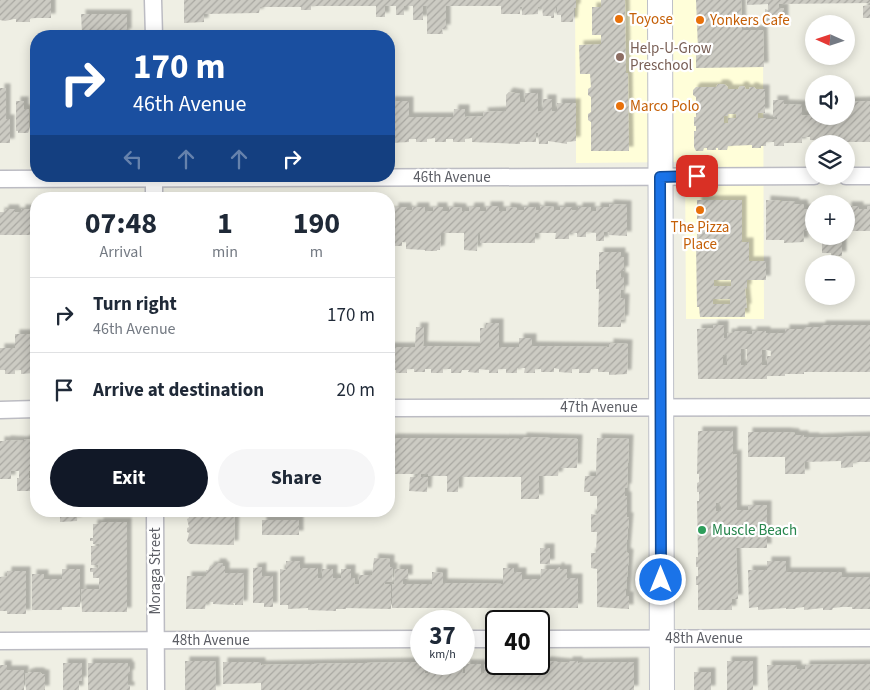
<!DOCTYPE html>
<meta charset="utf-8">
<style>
body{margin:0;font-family:"Source Sans 3",sans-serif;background:#f6f6f7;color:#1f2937;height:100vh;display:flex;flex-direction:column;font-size:19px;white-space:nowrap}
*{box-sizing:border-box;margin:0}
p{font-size:16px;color:#747a83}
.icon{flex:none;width:28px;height:28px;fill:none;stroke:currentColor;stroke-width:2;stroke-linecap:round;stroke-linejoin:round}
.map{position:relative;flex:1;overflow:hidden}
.side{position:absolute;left:30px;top:192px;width:365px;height:325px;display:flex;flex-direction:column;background:#fff;border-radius:20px;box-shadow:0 2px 12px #0003}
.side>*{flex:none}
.hud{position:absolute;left:30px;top:30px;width:365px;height:152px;border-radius:20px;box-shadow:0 2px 12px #0003;background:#1a4fa0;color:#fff;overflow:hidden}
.needle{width:32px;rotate:273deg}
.tools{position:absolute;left:805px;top:15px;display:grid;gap:10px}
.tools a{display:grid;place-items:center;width:50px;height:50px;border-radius:50%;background:#fff;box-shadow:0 2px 12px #0003;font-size:25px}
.speed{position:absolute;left:410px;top:610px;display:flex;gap:10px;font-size:25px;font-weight:700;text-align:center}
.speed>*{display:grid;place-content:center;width:65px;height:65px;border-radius:50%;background:#fff;box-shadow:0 2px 12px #0003;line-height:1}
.speed small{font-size:12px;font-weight:400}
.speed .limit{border:2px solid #111;border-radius:8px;background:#fff;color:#111}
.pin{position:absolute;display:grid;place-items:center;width:42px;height:42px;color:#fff;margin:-21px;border-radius:10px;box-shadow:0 2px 8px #0006}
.me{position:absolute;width:55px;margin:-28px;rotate:0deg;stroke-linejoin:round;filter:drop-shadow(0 0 4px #0008)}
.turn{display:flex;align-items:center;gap:18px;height:105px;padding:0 20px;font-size:22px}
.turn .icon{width:65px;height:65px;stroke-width:2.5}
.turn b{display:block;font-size:35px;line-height:42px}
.lanes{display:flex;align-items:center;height:48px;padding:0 20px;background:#0003;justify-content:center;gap:25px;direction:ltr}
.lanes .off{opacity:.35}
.eta{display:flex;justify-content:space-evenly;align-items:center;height:85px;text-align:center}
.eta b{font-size:30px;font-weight:700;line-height:35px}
.cta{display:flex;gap:10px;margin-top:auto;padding:10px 20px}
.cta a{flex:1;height:58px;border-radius:30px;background:#111827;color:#fff;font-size:20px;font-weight:700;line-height:58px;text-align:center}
.cta a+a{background:#f6f6f7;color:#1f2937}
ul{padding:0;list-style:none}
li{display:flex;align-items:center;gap:15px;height:75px;padding:0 20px;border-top:1px solid #e0e1e3}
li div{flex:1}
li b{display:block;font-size:19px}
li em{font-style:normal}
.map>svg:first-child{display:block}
</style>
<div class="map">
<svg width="870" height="690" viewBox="0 0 870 690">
<defs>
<pattern id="building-hatch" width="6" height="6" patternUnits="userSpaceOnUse" patternTransform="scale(1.25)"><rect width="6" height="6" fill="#cccbc3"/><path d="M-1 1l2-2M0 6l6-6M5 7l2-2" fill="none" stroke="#a9a8a2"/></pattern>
<filter id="shadow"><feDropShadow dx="4.5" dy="-4.5" stdDeviation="1" flood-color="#0004"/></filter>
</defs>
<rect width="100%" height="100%" fill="#efefe4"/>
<path fill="#fffed9" d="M575 0H741L742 30H763L764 319H686L685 162 576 163Z"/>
<g fill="url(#building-hatch)" fill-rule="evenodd" filter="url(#shadow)">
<path d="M0 0H51V18H32L30 19V22H16V19H14L5 21 0 20Z"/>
<path d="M184 0H576V8H574L573 22H561V15H557V7H556V12H554V18H551V16H543L542 7H538V14L522 15V7H520V14H501V6H446V29H442L443 34H427V6H423V20H413V6H404V15H396V6H385V17H376V6H311V10H301V7H260L259 13 204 14V22L184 23Z"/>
<path d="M601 0H625L626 73H628L629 151H591V122L588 120V114L591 112V97L588 95V89L591 87 590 74H580L579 45 601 44V35H592V7H601Z"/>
<path d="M696 0H741L742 30H763L764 67 696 68V49H698Z"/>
<path d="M747 0H870V3L779 4V8H784V22L765 23V9L768 10V4L747 5Z"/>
<path d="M870 5V18H863V6Z"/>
<path d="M81 14H127V33H124L125 36H94V33H82Z"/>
<path d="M718 84H724L728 87V89H738L740 86H744L746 89H749L750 87H754L756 89H765V113H758V118H765L766 120 777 119V117H773V100H784V104L802 105V115L814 116H846V102L870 101V142H840V137H832V141L810 140V137H802V143H784V146H774V142H766V146H761V148H752V145L728 146 727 150H718V148H716V150H707V148H704L703 151H696L694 147V131H696V126H694V117H696V110H694V101H696V97L693 95V90L696 87H716ZM728 114H736V118H728V123H724V116H728Z"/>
<path d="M0 88H6V119H10V143H0Z"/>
<path d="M509 92 520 94V102L525 103V93H538V112L543 111V99H552V111H557V103H576V141L567 142V144L548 141V144H539L538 133H536V142H520V144L472 142V138L465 139V142H453V139H446V142H435V138L427 139V142H416V139H409V142L390 143V101H409V117H453L454 109H465V117L484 116 483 112 506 111V95Z"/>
<path d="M16 101H24V109H29V131L28 133H18V131H16Z"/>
<rect x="34" y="120" width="2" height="23"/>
<path d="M697 200H742V242H749V261H766V280H747V289L745 288 747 308H745V317H700L699 307H697L696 242H697ZM714 280H731V286H714ZM713 299H730V304H713Z"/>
<path d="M766 200 795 202V204H803L804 209H811L810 206H814V231H803L804 242 784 243V240H766Z"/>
<path d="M609 204 627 205V236L609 235V232H604V241H596V233L586 232V237H577V233H569V239H555L556 233H535V243H480V233H478L477 251 464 250V233H441L440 250H437V251H425V250L406 249V242H402V246H392L393 234H389V211H394V207H407V210L412 211 413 207H425V211H433V207H443V211H449V207L462 208V211H469L470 207H480V211H486V206H499V211H506V207L517 208V210H524V207H535L536 210H540V206L554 207 553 210H560V207H572V210H578V207H591L590 211H596V207H609Z"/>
<path d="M847 206H859V209H867V206H870V231H846Z"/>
<path d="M4 209H15V212H21V209H34V213H36V234H34V235H0V212H4Z"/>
<path d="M822 236H842V256H831V253H822Z"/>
<path d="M599 252H621V257H624V271H621V277H624V290H621L620 298H625L624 320H621V327H598L599 289H596V270H599Z"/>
<path d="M486 323H499V347H519V338H532V346L609 347V343L628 344 627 374 609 375V372H598V369H591L590 373H579V369H572V373L559 372V369L554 368V372H541V369H535V373H524L525 368H517V373H506V369H498V373H489V370L479 369V373L468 372 469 370H462L461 373H451V369H443V373H431V369H425V372H414V369H407V373H396V370L389 369V347H415L416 327H424L423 346 480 347V328H486Z"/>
<path d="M713 325H724V338H727V333H733V331H747V334H752V331H766V333H785V329H804V327H821V325H870V372H804V374H785V376H767V379H698L697 329 713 328ZM741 349H747V365H741ZM762 349 771 351V356H767V365H762ZM723 355H727V365H723Z"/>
<path d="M15 334H30V348H36V370H34V373L21 374V370H15V374H5V370H0V348H15Z"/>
<path d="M698 431H733V455L737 454V510H749L748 505H767V548H736L738 599H732V610H698V585H696V576H698V567H696V557H698L697 501H699V492H697V483L699 482V474H697ZM716 503H721V511H716Z"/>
<path d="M748 432H785L795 433V435H804V437H815V438L870 436V462H853V467L841 468V461L804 462 805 474H785V457H748Z"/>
<path d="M34 437H36V469H34V471H29V478H33L32 491H17V478H19V471H11V479H0V441H6V440L24 441V440L34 439Z"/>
<path d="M522 437 578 439 577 468H559L558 476H539V499H521V477H459L458 492H447V476H428V474H421V477H428L427 492 409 491 410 477H417V474H391V477H389V439H392V438L522 439Z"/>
<path d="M597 438 629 439 627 488H625V496H627V517H629L626 552 629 554 626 589V596H629V609L597 607V569L591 568V553H596L597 532H591V514L597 515V496H590V492H584L585 476H596Z"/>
<path d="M56 511H78L77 521 60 522V516L55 517Z"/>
<path d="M187 511H235L234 545 190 544 187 541 189 533 187 532V528L189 527 187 519 189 518Z"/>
<rect x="262" y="520" width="37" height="15"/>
<path d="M99 522H127V612H82L81 589H99V578H93V572H90V568H99L98 565H91V546H99V544H93V541H90V538H93V524H99Z"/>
<rect x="540" y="548" width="10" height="16"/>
<path d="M374 558 390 559V567H393L392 582H385L384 584H391V609L346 608V609H336V611L308 610V608L288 609V605H280V569L286 570V561H300V568H318V578H322V569H333V578H341V569H351V578H355L354 584H359V575H372Z"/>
<path d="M767 561H786V572H841L842 577H870V609H852V607H842L833 608 832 610H823V608L804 610V607L795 608 796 609H786V608L758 610V607L749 608 748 570H767Z"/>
<path d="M215 563H222L223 566H225V573H244L243 605H235V603H233L234 605 213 604V602H206L205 609H186L187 576H206V570H208L210 566H215Z"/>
<path d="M262 567V576H273V607H264V603H253V568Z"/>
<path d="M557 567H560V569H567V578H578V608H392V584H394L395 569H408V579H403V584H432V572L443 573V583L503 584V568H514V572H522V579H540L541 569H557Z"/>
<path d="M62 569H80V607H62V610H32V574H44V579H62Z"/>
<path d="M7 571H26V614H7V611H0V577L7 576Z"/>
<path d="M185 661H215L216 690H185Z"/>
<path d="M547 661 568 663V661H578V663L634 662V690H261V683L223 684V662H261V665L419 662V664H425V673H428V665L444 664V673H447V664H463L462 673H465V664H481V673H484V662H496V664H539Z"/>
<rect x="727" y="661" width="26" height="29"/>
<path d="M63 663H82V681H79V690H63Z"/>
<path d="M88 663H128V666H130V674H128V686H130V690H88Z"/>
<path d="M870 664V690H768L767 665H797V669H805V665Z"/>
<path d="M0 665H7V670H24V690H0Z"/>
<path d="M31 672H39L42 674H45V690H26L25 674Z"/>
<rect x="694" y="672" width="17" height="18"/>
</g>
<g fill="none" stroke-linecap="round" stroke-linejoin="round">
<g stroke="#bcbcc3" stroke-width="19">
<g id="street">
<path d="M153 0 154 36"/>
<path d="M154 176V199"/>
<path d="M846 176H870"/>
<path d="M0 179 814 176"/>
<path d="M389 408 870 407"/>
<path d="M0 410 36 409"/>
<path d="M155 511 156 690"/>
<path d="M464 639H496"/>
<path d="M539 639 870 638"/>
<path d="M0 641 421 639"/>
</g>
</g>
<g stroke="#bec0c8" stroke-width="26">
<path id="secondary" d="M660 0 662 690"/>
</g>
<use href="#street" stroke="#fff" stroke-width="16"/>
<use href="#secondary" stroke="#fff" stroke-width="24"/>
</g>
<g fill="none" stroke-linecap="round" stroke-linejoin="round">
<g stroke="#114b97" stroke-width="12">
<path id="route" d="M661 580 660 177 697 176"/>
</g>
<use href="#route" stroke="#1a73e8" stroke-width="9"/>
</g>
<g fill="#e8710a" stroke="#fff" stroke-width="2">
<circle cx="619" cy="19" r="5"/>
<circle cx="700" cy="20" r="5"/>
<circle cx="620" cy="106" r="5"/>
<circle cx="700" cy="210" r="5"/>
</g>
<circle fill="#8d6e63" stroke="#fff" stroke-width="2" cx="620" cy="57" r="5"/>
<circle fill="#2e9e5b" stroke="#fff" stroke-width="2" cx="702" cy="530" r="5"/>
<g text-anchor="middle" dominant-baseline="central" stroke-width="4.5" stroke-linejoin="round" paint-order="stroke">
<g font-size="15" fill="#c56008" stroke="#fff" text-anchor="start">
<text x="629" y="19">Toyose</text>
<text x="710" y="20">Yonkers Cafe</text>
<text x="630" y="106">Marco Polo</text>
<text x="700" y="227" text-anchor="middle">The Pizza<tspan x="700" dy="17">Place</tspan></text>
</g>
<g font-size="15" fill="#785e54" stroke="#fff" text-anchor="start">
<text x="630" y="48">Help-U-Grow<tspan x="630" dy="17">Preschool</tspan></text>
</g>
<g font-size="15" fill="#5c5e65" stroke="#fff">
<text x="452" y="177">46th Avenue</text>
<text x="599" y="407">47th Avenue</text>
<text transform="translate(155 571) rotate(-90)">Moraga Street</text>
<text x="704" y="638">48th Avenue</text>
<text x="211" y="640">48th Avenue</text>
</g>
<g font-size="15" fill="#27864d" stroke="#fff" text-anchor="start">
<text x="712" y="530">Muscle Beach</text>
</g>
</g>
</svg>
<div class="tools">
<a><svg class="needle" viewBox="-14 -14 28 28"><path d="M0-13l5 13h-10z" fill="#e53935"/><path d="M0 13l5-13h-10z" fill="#747a83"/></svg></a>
<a><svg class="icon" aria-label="sound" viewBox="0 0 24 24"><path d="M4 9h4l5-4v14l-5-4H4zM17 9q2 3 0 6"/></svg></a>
<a><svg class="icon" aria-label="layers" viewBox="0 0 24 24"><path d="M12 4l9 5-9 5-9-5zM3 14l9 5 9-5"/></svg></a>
<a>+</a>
<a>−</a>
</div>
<div class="speed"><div>37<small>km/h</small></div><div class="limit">40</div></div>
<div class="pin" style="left:697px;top:176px;background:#d93025"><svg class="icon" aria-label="arrive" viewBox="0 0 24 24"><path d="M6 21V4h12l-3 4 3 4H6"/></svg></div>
<svg class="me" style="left:661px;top:580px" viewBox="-20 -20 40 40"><circle r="17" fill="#1a73e8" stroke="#fff" stroke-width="3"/><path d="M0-11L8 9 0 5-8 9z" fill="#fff"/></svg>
<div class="hud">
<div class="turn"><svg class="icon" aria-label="right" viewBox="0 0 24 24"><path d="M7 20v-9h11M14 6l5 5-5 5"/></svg><div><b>170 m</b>46th Avenue</div></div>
<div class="lanes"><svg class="icon off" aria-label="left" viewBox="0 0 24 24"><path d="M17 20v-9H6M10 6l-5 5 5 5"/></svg><svg class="icon off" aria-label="ahead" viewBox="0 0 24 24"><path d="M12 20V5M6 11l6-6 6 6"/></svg><svg class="icon off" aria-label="ahead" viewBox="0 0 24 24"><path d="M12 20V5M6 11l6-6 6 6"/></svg><svg class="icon" aria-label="right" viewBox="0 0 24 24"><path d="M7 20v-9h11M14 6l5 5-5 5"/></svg></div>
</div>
<section class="side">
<div class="eta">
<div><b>07:48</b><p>Arrival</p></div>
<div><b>1</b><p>min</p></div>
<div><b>190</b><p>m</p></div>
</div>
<ul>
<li><svg class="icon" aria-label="right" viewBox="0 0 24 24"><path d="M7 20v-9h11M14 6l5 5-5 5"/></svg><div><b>Turn right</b><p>46th Avenue</p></div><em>170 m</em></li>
<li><svg class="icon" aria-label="arrive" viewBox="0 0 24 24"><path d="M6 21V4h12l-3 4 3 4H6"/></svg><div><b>Arrive at destination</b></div><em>20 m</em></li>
</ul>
<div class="cta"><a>Exit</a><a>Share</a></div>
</section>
</div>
